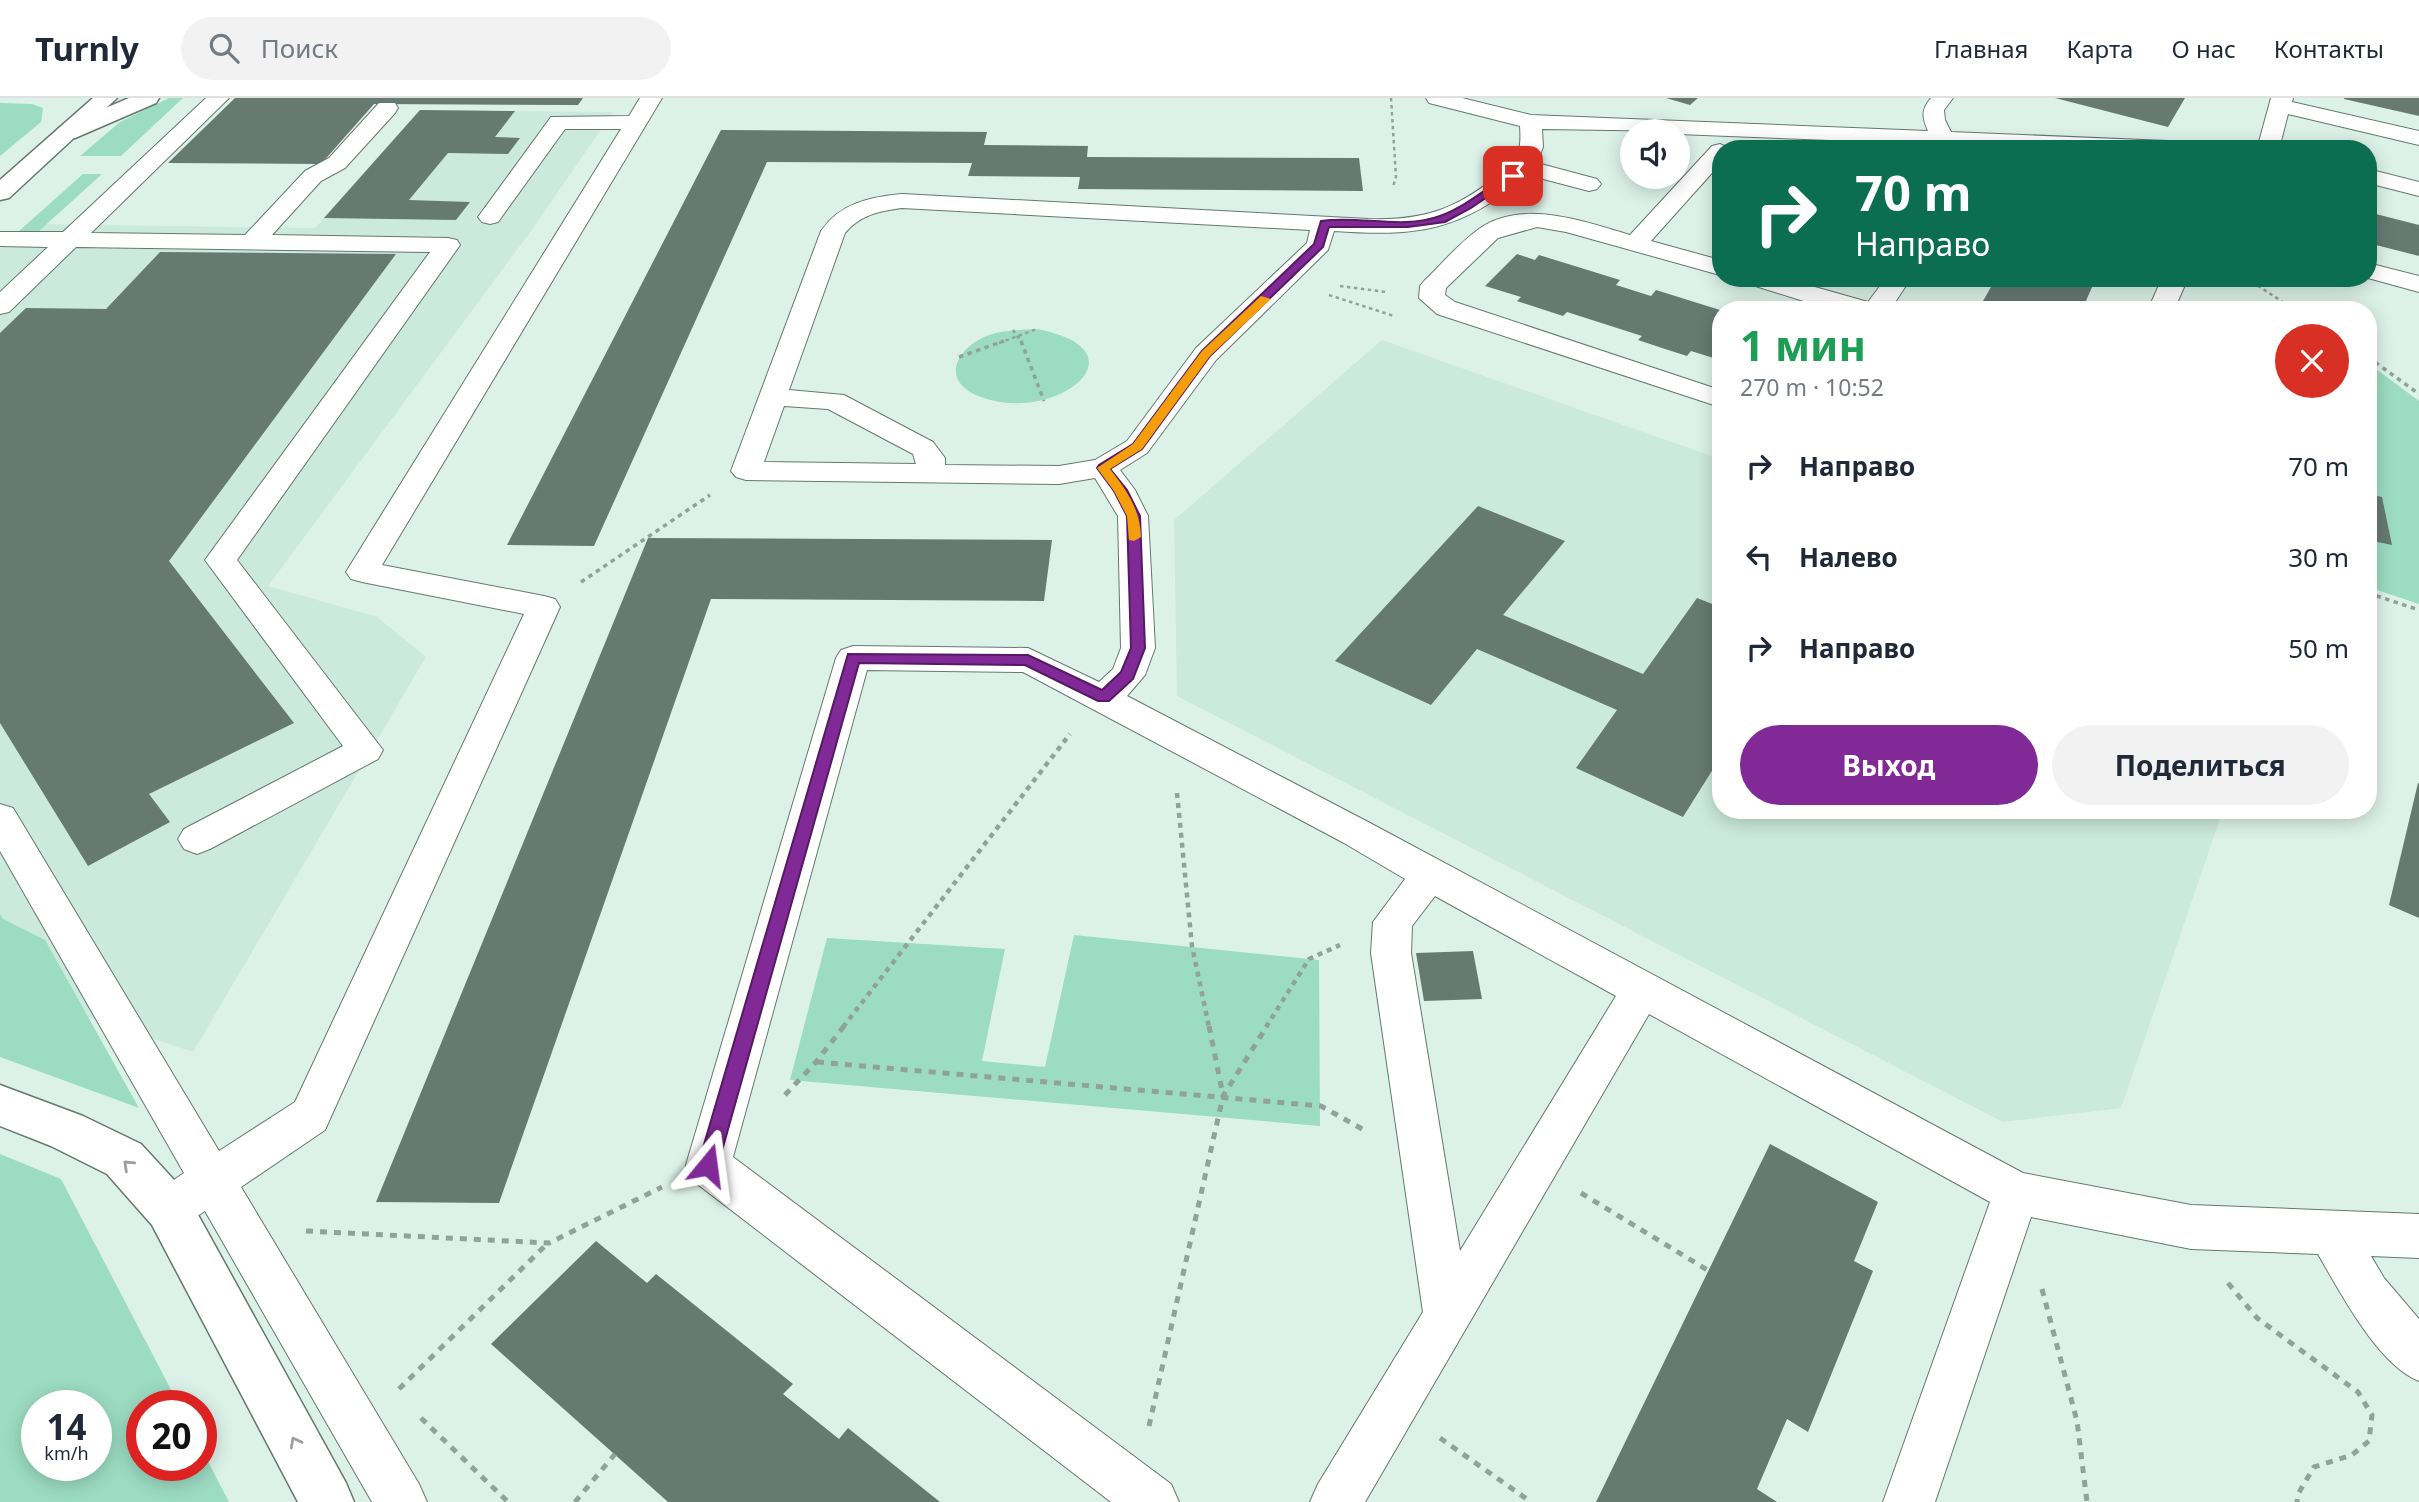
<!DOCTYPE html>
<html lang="ru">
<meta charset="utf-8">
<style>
body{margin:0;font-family:"Noto Sans",sans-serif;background:#f2f2f3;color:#1f2937;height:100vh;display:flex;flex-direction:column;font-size:26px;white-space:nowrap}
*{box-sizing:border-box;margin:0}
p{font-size:23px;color:#747a83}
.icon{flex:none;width:38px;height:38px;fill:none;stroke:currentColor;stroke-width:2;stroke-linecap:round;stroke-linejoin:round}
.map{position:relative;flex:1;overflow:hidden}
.details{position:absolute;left:1712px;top:203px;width:665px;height:518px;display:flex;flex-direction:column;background:#fff;border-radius:28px;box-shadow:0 4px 18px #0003}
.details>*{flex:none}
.banner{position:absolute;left:1712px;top:42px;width:665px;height:147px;border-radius:28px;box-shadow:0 4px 18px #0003;background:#0b6e4f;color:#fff;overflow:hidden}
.fabs{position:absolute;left:1620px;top:21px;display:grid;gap:14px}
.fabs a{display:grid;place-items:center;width:70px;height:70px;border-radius:50%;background:#fff;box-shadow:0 4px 18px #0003;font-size:35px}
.speed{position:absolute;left:21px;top:1292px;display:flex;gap:14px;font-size:35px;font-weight:700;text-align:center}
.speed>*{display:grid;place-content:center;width:91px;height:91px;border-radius:50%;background:#fff;box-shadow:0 4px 18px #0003;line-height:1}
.speed small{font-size:18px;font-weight:400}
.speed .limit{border:10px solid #d22;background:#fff;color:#111}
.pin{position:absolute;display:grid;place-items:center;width:60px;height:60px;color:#fff;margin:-30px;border-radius:14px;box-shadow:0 4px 10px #0006}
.me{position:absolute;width:77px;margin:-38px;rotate:16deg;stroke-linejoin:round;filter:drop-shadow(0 0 5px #0008)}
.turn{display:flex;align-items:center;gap:24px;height:147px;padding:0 28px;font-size:32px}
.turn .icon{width:91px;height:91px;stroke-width:2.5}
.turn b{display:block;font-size:49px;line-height:60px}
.round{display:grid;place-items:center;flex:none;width:74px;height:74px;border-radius:37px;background:#f2f2f3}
.head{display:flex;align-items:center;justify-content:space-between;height:119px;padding:0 28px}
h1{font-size:42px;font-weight:700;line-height:52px;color:#1e9e55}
.primary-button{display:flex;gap:14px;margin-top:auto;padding:14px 28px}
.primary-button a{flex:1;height:80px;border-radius:42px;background:#812996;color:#fff;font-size:28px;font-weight:700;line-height:80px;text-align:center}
.primary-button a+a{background:#f2f2f3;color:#1f2937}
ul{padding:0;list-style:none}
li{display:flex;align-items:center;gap:21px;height:91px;padding:0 28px}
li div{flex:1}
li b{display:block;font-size:26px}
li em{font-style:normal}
header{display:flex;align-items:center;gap:42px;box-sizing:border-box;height:98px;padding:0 35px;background:#fff;border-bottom:2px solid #e0e1e3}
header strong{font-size:33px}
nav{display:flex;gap:38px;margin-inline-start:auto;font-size:24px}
.search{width:490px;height:63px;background:#f2f2f3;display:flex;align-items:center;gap:18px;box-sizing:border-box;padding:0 24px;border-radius:38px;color:#747a83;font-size:26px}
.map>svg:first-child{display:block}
</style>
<header>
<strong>Turnly</strong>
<div class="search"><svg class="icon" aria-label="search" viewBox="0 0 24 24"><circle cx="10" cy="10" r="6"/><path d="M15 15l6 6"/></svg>Поиск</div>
<nav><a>Главная</a><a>Карта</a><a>О нас</a><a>Контакты</a></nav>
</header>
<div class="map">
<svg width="2419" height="1404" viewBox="0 0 2419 1404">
<rect width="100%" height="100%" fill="#dcf2e9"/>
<g fill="#cbe9dc">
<path d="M420 12 613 14 531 133 268 488 377 519 426 559 193 954 0 890V151L28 126 315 130Z"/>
<path d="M1382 242 1720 361V712H2223L2121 1010 2003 1024 1177 598 1174 422Z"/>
</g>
<g fill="#9cdcc3" fill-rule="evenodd">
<path d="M169 0H183L121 58H80L120 24Z"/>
<path d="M0 5 32 6 43 10 41 24 0 58Z"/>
<path d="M83 76H102L39 133H19Z"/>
<path d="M1037 231C1150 253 1054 327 981 299 939 284 955 250 989 237 1004 232 1021 232 1037 231Z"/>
<path d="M2368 265 2419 303V506L2368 489Z"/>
<path d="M0 816 3 821 45 842 139 1010 0 959Z"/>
<path d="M1074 837 1319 862 1320 1028 790 982 827 840 1005 851 982 963 1045 969Z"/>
<path d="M0 1056 61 1081 179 1307H142V1367H201V1350L229 1404H0ZM96 1307V1367H37V1307Z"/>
</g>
<g fill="#667a72">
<path d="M235 0H583L578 7 374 6 321 66 168 65Z"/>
<path d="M1666 0H1698L1690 7Z"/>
<path d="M2055 0H2185L2168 29Z"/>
<path d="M2344 0H2419V18L2344 1Z"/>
<path d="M420 12 515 13 495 39 520 40 508 56 448 55 409 102 470 104 456 122 324 120Z"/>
<path d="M721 32 987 34 984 47 1088 48 1087 59 1359 60 1363 93 1078 91 1080 79 968 78 972 65 767 64 594 448 507 447Z"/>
<path d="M2368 114 2419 127V158L2368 145Z"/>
<path d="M160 154 396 156 169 463 294 625 149 696 170 724 88 768 0 625V235L26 210 106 211Z"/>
<path d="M1517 156 1535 162 1539 157 1620 182 1616 187 1651 198 1656 192 1720 212V262L1691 253 1687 258 1662 250 1638 242 1642 238 1567 214 1563 218 1517 203 1521 199 1485 188Z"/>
<path d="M1996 180H2085L2083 184 2093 187 2085 205 2095 208 2093 212H1978Z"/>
<path d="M2368 396 2382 399 2392 447 2368 442Z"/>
<path d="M1478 408 1565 443 1503 517 1643 576 1697 500 1720 509V660L1683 719 1576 670 1617 612 1477 551 1431 607 1335 563Z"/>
<path d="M648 440 1052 442 1044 503 711 501 499 1105 376 1104Z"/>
<path d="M2418 685H2419V820L2389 807Z"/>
<path d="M1473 853 1482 901 1424 903 1416 855Z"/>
<path d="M1770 1046 1878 1104 1854 1163 1873 1173 1808 1334 1787 1321 1757 1391 1777 1404H1596Z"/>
<path d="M596 1143 647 1185 656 1176 793 1286 783 1296 839 1341 848 1330 940 1404H668L491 1246Z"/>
</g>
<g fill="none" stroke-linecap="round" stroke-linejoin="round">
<g stroke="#647870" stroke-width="2">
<g id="service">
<path d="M206 0H229L91 135 245 137 305 73 329 60 379 5H395L398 10 395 15 345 70 321 83 272 137 448 140 457 142 460 147 237 462 383 652 378 661 210 751 197 756 184 751 178 741 184 731 343 648 205 462 430 154 76 149 9 214 0 216V194L48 149 0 148V134H63Z"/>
<path d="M640 0H662L382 467 544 498 555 501 560 509 325 1032 241 1089 419 1386 427 1404H372L205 1113 185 1126 169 1132 153 1126 146 1111 153 1096 184 1075 0 753V706L13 710 219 1053 295 1004 524 516 362 484 351 481 346 474 621 31H565L498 124 490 126 482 124 478 119 551 19 629 18Z"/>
<path d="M1426 0H1462L1531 17 1928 33C1922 19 1921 12 1931 0H1953L1944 12 1945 22 1951 34 2239 46 2242 51H2051L1958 47 1960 51H1938L1935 46 1678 36V33L1542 31 1543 49 1537 65 1597 81 1601 86 1597 91 1589 93 1528 77C1461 133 1419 139 1334 133L1328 152 1216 262 1147 355 1120 372 1135 392 1148 418 1155 550 1145 577 1127 598 1370 725 2023 1075 2191 1107 2419 1116V1160L2371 1158 2384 1180 2419 1221V1283C2378 1267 2340 1194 2318 1156L2191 1151 2031 1119 1935 1404H1883L1990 1104 1649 916 1365 1404H1310L1318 1386 1423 1214 1371 855 1373 824 1405 781 1344 745 1023 574 867 572 733 1059 1171 1386 1179 1404H1111L692 1082 686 1067 836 560 841 552 853 548 1028 550 1099 584 1113 571 1121 550 1118 418 1095 380 1059 386 746 382 736 379 731 373 821 133C840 105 870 99 902 96L1368 121C1432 123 1464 107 1512 66 1521 55 1521 42 1520 28L1429 5ZM902 110 1310 132 1307 145 1196 250 1127 343 1095 362 1059 368 945 367V360L933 344 844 297 789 292 845 135C860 117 879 113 902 110ZM784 308 828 311 913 356 916 366 764 364ZM1435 798 1616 898 1460 1153 1411 855 1412 828Z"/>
<path d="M2271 0H2293L2292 4 2419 33V47L2288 16 2279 51H2257Z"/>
<path d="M1720 46 1730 51H1720V66L1651 143 1720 162V177L1566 134 1537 129 1498 140 1446 190 1445 197 1455 204 1720 292V309L1437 216 1419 200 1420 188 1424 183C1442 166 1459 145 1479 131 1522 100 1585 124 1630 137L1712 48Z"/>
<path d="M2368 71 2419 84V98L2368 85Z"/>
<path d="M2368 165 2419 178V194L2368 180Z"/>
<path d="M1743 180H1783L1868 204 1886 180H1911L1890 212H1832L1746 185Z"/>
<path d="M2162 180H2188L2174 212H2148Z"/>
</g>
</g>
<g stroke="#647870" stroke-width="3">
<g id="minor">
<path d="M129 0H159L156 5 75 40H59L55 35 59 30Z"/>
<path d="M0 987 83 1018 141 1046 186 1095 346 1385 354 1404H298L152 1127 107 1076 51 1048 0 1028Z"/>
</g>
</g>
<g stroke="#647870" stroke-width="3">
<path id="tertiary" d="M93 0H117L9 100 0 102V82Z"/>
</g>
<g stroke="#91a19b" stroke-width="2.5" stroke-dasharray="3.5 3.5" stroke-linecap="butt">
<path d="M1391 0 1396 79 1393 89"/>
<path d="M2246 180 2295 212"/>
<path d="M1340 188 1386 194"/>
<path d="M1329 197 1394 218"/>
<path d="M1013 232 1022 245"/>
<path d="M999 245 1037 231"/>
</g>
<g stroke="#91a19b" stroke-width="3.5" stroke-dasharray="4.5 4.5" stroke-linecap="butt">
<path d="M1021 243 1044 303"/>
<path d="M959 259 1004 243"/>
<path d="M2368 259 2419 296"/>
<path d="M581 484 710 397"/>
<path d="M2368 495 2419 512"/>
</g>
<g stroke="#91a19b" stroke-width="4.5" stroke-dasharray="5 5" stroke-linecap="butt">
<path d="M1177 695 1192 848 1209 929"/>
<path d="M843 929 1070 636"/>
<path d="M1266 929 1309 861 1340 847"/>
</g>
<g stroke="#91a19b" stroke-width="5" stroke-dasharray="7 7" stroke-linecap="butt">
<path d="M1209 928 1223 997"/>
<path d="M817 964 1321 1008 1364 1032"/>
<path d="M785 997 816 964 844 928"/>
<path d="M1581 1095 1709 1173"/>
<path d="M306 1133 549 1145 662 1089"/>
<path d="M2228 1185 2257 1220 2358 1294 2372 1317 2369 1343 2352 1357 2314 1369 2298 1396 2297 1404"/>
<path d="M2042 1191 2077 1323 2087 1404"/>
<path d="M399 1291 548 1145"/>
<path d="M421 1320 508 1404"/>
<path d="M1149 1328 1223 998 1267 928"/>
<path d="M1440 1340 1531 1404"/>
<path d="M575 1404 615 1356"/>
</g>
<use href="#service" fill="#fff" fill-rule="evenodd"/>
<use href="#minor" fill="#fff" fill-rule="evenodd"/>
<use href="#tertiary" fill="#fff" fill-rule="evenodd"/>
</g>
<defs><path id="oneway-chevron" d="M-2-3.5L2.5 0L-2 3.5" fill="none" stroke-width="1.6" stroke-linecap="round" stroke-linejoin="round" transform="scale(1.75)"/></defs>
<g stroke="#9ca09e">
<use href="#oneway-chevron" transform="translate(128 1067) rotate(-137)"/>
<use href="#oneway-chevron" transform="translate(295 1344) rotate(-118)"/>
</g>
<path fill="#812996" stroke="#541b62" stroke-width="2" d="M1509 76 1518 78 1471 110 1445 124 1408 129H1329L1323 149 1210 258 1142 351 1110 371 1127 392 1140 418 1145 550 1133 581 1109 603H1098L1025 567 859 565 718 1067 715 1073 708 1076 701 1073 698 1067 848 556 1028 557 1102 592 1121 574 1131 550 1127 418 1114 393 1097 370 1099 367 1133 346 1202 253 1314 146 1321 123C1359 117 1402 132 1440 118 1465 109 1487 90 1509 76Z"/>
<path fill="#f59e0b" d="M1261 198 1271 201 1210 258 1142 351 1110 371C1127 393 1140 411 1141 439L1134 443 1129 442 1127 418 1114 393 1097 370 1133 346 1202 253Z"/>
</svg>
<div class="fabs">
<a><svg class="icon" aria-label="sound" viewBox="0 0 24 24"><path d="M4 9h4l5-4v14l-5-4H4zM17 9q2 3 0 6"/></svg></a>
</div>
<div class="speed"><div>14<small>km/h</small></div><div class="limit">20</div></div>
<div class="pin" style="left:1513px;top:78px;background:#d93025"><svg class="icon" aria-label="arrive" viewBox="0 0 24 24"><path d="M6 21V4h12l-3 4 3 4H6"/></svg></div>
<svg class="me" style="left:708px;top:1067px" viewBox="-20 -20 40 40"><path d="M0-17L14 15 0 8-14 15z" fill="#812996" stroke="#fff" stroke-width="4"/></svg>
<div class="banner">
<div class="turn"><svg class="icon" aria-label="right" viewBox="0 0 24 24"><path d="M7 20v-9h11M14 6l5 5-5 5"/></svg><div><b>70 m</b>Направо</div></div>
</div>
<section class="details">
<div class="head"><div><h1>1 мин</h1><p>270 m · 10:52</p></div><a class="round" style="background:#d93025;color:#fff"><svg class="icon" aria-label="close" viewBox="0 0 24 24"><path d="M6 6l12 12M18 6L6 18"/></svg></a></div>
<ul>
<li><svg class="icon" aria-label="right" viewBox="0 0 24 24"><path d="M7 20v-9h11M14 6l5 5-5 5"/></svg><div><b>Направо</b></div><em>70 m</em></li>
<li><svg class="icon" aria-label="left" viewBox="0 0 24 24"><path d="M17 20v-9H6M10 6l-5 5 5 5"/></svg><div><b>Налево</b></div><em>30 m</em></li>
<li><svg class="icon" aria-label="right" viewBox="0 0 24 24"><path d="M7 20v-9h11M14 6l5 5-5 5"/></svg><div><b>Направо</b></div><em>50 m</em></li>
</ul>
<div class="primary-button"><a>Выход</a><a>Поделиться</a></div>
</section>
</div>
